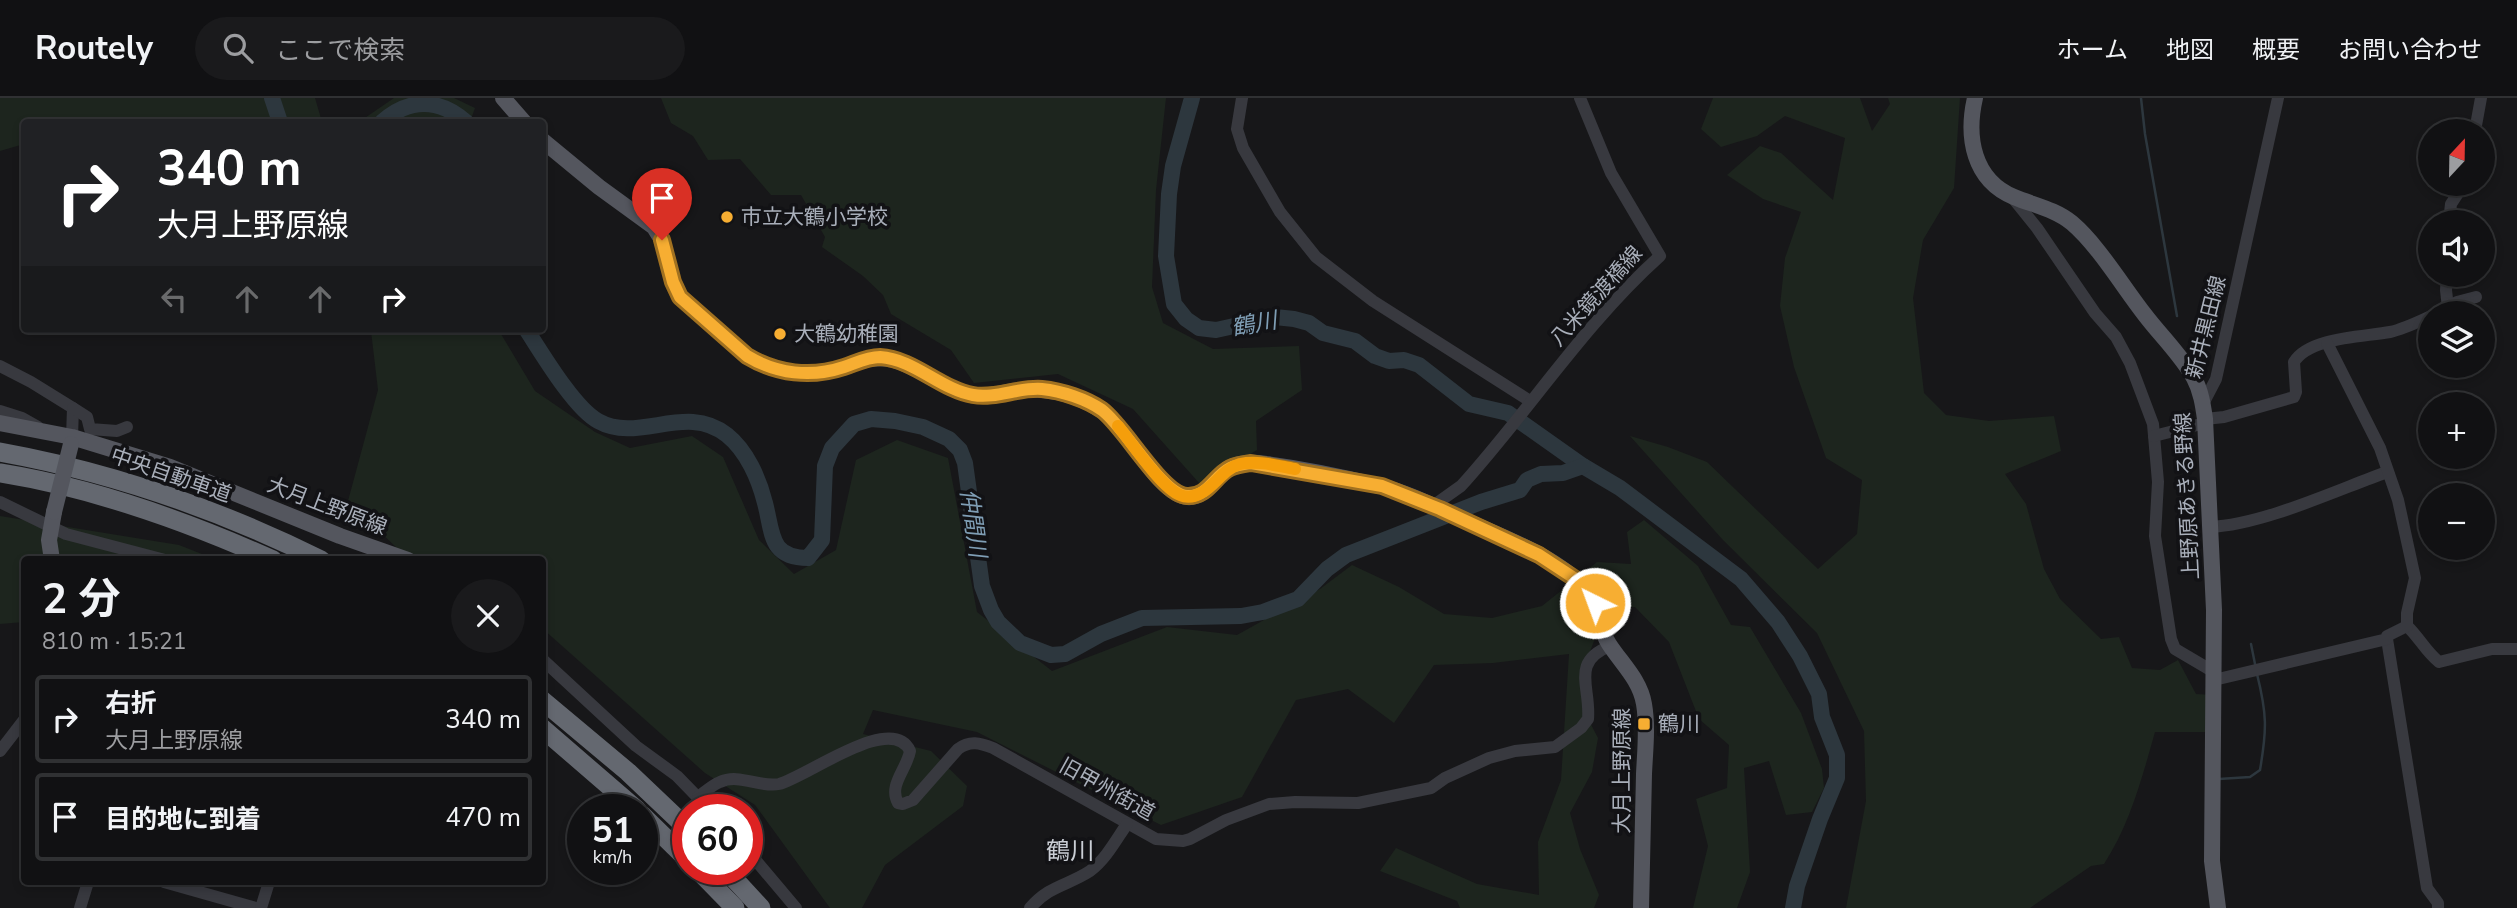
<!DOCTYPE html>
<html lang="ja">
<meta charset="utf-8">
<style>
body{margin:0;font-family:"Nunito Sans","Noto Sans JP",sans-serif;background:#1a1a1c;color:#f1f3f6;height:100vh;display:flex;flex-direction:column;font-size:26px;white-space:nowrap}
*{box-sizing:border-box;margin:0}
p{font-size:23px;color:#9c9da0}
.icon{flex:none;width:38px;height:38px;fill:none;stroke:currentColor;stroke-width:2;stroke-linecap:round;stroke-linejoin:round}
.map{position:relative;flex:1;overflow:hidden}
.panel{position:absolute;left:21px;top:458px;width:525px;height:329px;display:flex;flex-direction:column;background:#111113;border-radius:7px;box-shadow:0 4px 10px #0003,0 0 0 2px #303133}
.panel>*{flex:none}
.guide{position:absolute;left:21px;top:21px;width:525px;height:214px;border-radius:7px;box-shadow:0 4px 10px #0003,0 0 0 2px #303133;background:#202124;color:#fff;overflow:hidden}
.needle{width:46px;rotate:22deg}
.fabs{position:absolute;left:2418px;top:21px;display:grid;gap:14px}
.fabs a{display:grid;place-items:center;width:77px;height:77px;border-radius:50%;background:#111113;box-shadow:0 4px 10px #0003,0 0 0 2px #303133;font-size:35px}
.speed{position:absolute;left:567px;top:696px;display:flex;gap:14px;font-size:35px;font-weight:700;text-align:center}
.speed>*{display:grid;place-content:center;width:91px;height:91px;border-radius:50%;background:#111113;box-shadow:0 4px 10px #0003,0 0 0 2px #303133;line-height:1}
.speed small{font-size:18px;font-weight:400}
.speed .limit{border:10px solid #d22;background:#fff;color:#111}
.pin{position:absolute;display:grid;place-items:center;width:60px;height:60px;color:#fff;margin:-72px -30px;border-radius:50% 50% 50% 0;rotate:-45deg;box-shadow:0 0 7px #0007}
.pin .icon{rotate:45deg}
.me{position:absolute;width:77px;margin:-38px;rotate:318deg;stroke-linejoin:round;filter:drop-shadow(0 0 5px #0008)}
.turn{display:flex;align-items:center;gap:24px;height:147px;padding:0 21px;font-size:32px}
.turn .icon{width:91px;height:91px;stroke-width:2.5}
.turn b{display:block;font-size:49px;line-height:60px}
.lanes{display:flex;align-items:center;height:66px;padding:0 21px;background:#0003;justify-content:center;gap:35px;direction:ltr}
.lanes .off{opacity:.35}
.round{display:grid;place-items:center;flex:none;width:74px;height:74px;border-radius:37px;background:#1a1a1c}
.summary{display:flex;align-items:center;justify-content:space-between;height:119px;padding:0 21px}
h1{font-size:42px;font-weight:700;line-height:52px}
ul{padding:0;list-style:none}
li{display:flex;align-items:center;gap:21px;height:88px;margin:0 14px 10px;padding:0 7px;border:4px solid #303133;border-radius:7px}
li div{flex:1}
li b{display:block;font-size:26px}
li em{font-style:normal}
header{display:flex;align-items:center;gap:42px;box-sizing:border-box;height:98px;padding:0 35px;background:#111113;border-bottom:2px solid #303133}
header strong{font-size:33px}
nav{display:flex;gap:38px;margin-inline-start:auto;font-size:24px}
.search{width:490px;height:63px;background:#1a1a1c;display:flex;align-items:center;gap:18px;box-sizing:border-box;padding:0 24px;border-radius:38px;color:#9c9da0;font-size:26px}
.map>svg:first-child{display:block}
</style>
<header>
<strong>Routely</strong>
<div class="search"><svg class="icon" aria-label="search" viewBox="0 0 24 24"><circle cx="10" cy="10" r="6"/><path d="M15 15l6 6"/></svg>ここで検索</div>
<nav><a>ホーム</a><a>地図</a><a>概要</a><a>お問い合わせ</a></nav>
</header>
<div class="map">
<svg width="2517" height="810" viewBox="0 0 2517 810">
<rect width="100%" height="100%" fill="#171719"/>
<g fill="#1d251e">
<path d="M0 0H315L322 24H24V46L0 53Z"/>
<path d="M394 0H454L475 10 470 24H359Z"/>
<path d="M661 0H1166L1156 92 1152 189 1163 225 1213 251 1299 248 1302 292 1256 323 1257 352 1200 386 1133 311 1058 276 974 285 951 252 891 216 883 197 863 178 822 149 825 139 801 97H771L740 61 708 62 693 38 671 25Z"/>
<path d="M1713 0H1860L1872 33 1890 6 1888 0H1960L1954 90 1923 142 1913 200 1924 295 1946 317 1989 323 2054 318 2061 353 2005 376 2026 406 2044 471 2060 501 2101 541 2119 539 2132 570 2160 572 2178 562 2196 596 2214 597 2213 634H2155C2142 680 2130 726 2104 766L2091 768 2030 810H1846L1866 703 1864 633 1817 535 1723 442 1630 338 1668 349 1707 364 1818 471 1857 436 1862 382 1826 360 1794 269 1780 208 1785 160 1801 114 1763 101 1727 77 1760 48 1781 55 1833 102 1845 40 1785 18 1757 38 1721 49 1701 31Z"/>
<path d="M368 231H498L535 293 595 334 630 350 692 338 723 359 759 442 794 476 836 452 856 362 897 342 948 360 977 514 1052 573 1167 529 1237 537 1320 491 1352 467 1399 489 1444 516 1492 520 1542 508 1597 464 1631 466 1627 434 1644 422 1698 468 1731 527 1750 529 1801 615 1822 671 1824 690 1812 714 1786 717 1769 663 1744 670 1750 774 1737 810H1693L1708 748 1696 701 1727 690 1729 647 1699 621 1669 544 1635 509 1614 510 1596 538 1587 561 1586 617 1598 640 1592 674 1570 715 1580 751 1599 797 1594 810H1460L1457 803 1380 773 1396 750 1477 786 1539 797 1538 744 1561 682 1569 556 1493 565 1434 567 1394 625 1348 591 1296 602 1242 699 1161 727 977 634 873 612 863 636 931 653 967 688 963 708 885 767 862 810H830L755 707 705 675 543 531 542 462H420L400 453 348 403 378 292 371 233Z"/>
<path d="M0 418 179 447 217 462H24V524L0 526Z"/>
</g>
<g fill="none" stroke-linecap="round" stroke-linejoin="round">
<g stroke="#2d373e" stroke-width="2.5">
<path d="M2141 0 2145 36 2177 218"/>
<path d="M2251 546 2255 566"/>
<path d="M2219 681 2250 679 2260 672C2267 631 2267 616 2257 576"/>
</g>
<g stroke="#2d373e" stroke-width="16">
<path d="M272 0 280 24"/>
<path d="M1192 0 1173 68 1169 96 1166 158 1174 206 1186 221 1199 230 1216 232 1275 219 1294 221 1309 225 1323 235 1355 243 1375 258 1389 263 1404 262 1419 267 1469 306 1508 315 1583 368 1620 390 1741 481 1778 524 1800 558 1819 596 1822 619 1837 657V680L1820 721 1797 788 1793 810"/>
<path d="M382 24C409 0 439 0 466 24"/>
<path d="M526 231C541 254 574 310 598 323 639 346 686 304 727 337 747 353 759 381 765 405 773 435 769 460 808 460L822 442 825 368 832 350 854 326 871 321 895 323 923 329 949 341 960 352 965 365 982 488 991 512 998 524 1020 545 1051 557 1065 556 1101 536 1142 520 1241 518 1263 514 1298 501 1327 471 1346 457 1481 404 1520 392 1527 382 1541 376 1563 375 1583 368"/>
</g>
<g stroke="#38393f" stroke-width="12">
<path d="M1242 0 1237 31 1243 50 1280 114 1316 159 1373 203 1530 303"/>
<path d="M2475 33 2481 0"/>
<path d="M2012 99 2037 130 2095 215 2116 239 2130 265 2153 326 2158 384 2155 438 2171 541 2175 551 2214 574"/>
<path d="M2449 124 2451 106 2464 86"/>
<path d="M2447 177 2446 192 2448 210"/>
<path d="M2437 215 2457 204 2476 199"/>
<path d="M0 268 31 284 73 310 72 339"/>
<path d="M2203 306 2216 281 2278 0"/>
<path d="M73 310 87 319 90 331 117 333 127 329"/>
<path d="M0 313 22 320 38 329"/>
<path d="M2205 321 2224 319 2294 299 2296 294 2294 264C2309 239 2364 239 2390 234 2404 231 2418 224 2431 218"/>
<path d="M2154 338 2205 325"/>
<path d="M0 404 66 436 165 462"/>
<path d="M1433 408 1461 388C1529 313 1584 226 1660 158L1611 75 1580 0"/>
<path d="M2210 429C2262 427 2337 392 2387 374"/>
<path d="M2407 528C2419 539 2426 554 2439 564L2492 551H2517"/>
<path d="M2387 541 2427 790 2438 805V810"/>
<path d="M542 561 636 648 677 678 710 712"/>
<path d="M2214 582 2387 541V538L2407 528V515L2415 480 2398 402 2380 350 2327 245"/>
<path d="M0 653 24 622"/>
<path d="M698 699C705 694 712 687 720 684 739 675 760 690 779 686 807 679 892 614 910 653 907 671 888 687 898 705L903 706 913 702 958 651C970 642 980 645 993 650L1156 741 1183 743 1190 741 1226 722 1269 706 1295 704 1358 705 1431 690 1445 680 1489 660 1515 653 1555 649 1581 630 1588 621C1591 589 1570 564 1610 548"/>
<path d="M747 752 796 810"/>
<path d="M164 784 256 810"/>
<path d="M80 810 88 784"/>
<path d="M261 810 269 784"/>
<path d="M1030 810C1050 787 1067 788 1090 773 1106 761 1116 742 1127 726"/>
</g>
<g stroke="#54565e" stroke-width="16">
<path d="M503 0 524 24"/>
<path d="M1975 0C1966 39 1973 82 2014 99 2033 107 2055 111 2072 125 2098 147 2123 189 2145 217 2161 238 2181 257 2194 280 2201 293 2203 307 2205 321L2214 512 2212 763 2218 810"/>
<path d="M542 42 599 89 654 129 662 142 673 184 680 199 747 258C776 276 812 280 845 269 862 263 875 257 894 262 922 270 946 293 975 297 988 299 1001 295 1013 293 1042 288 1074 295 1099 311 1127 328 1154 389 1182 398 1204 405 1213 379 1229 370 1240 364 1254 364 1266 366 1304 371 1343 379 1379 388 1407 394 1435 409 1462 421 1502 439 1559 459 1588 494 1601 510 1598 530 1609 546 1622 566 1640 582 1644 606 1648 629 1645 653 1644 676 1643 721 1642 765 1641 810"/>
<path d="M0 325 72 339 170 369 340 438 408 462"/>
<path d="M52 462 49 442 54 414"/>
</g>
<g stroke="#646870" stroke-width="19">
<path d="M0 354C111 374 220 412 321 462"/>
<path d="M0 375C94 390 186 423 273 462"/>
<path d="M542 602 628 674 688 731"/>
<path d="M542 630 637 712"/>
<path d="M642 717 688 762"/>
<path d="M698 772 735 810"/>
<path d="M726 772 761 810"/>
</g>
<path stroke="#54565e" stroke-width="16" d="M54 414 71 346"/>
</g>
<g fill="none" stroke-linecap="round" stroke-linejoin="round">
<g stroke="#a17120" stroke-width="18">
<path id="route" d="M662 142 673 184 680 199 747 258C777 276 811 280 844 269 856 265 867 259 880 259 914 261 940 291 973 297 996 301 1019 289 1042 291 1062 293 1086 301 1102 312 1125 329 1162 397 1187 398 1208 399 1214 378 1230 370 1236 367 1244 366 1251 365L1382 388 1440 411 1539 457 1574 480 1584 490 1595 505"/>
</g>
<use href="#route" stroke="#f7ae32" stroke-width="12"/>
<path stroke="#f59e0b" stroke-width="12" d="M1118 328C1131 344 1162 390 1180 397 1187 400 1194 399 1201 395 1216 387 1223 371 1240 366 1258 362 1277 368 1295 371"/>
</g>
<g fill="#f7ae32" stroke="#121215" stroke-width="2.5">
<circle cx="727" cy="119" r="7"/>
<circle cx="780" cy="236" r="7"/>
<rect x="1637" y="619" width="14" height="14" rx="3.5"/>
</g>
<g text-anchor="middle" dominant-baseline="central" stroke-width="7" stroke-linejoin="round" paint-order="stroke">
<g font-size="21" fill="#a9afba" stroke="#121215" text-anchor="start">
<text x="741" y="119">市立大鶴小学校</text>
<text x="794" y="236">大鶴幼稚園</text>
<text x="1658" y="626">鶴川</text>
</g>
<g font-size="21" fill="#a9afba" stroke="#121215">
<text transform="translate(1596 198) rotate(-48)">八米鏡渡橋線</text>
<text transform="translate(2206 229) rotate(-76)">新井黒田線</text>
<text transform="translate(171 377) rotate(19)">中央自動車道</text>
<text transform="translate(2187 398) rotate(-93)">上野原あきる野線</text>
<text transform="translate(327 408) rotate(21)">大月上野原線</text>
<text transform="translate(1622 673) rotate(-90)">大月上野原線</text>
<text transform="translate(1107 691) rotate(29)">旧甲州街道</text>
</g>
<g font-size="23" font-style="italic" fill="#7f9eb5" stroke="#121215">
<text transform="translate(1254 226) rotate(-10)">鶴川</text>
<text transform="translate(973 425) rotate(82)">仲間川</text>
</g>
<g font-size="24" fill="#caced5" stroke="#121215">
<text x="1070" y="753">鶴川</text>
</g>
</g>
</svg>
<div class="fabs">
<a><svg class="needle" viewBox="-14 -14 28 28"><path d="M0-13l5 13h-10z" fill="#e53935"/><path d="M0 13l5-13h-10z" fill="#9c9da0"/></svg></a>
<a><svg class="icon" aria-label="sound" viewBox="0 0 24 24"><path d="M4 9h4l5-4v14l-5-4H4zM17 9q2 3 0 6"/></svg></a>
<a><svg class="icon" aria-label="layers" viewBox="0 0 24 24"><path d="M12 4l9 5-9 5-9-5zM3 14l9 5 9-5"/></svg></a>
<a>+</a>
<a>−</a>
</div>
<div class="speed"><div>51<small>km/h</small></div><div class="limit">60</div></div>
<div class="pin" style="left:662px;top:142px;background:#d93025"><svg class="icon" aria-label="arrive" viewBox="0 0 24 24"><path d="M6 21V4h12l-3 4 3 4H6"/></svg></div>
<svg class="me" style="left:1595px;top:505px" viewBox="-20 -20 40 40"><circle r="17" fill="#f7ae32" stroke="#fff" stroke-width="3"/><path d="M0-11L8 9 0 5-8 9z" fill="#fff"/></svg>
<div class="guide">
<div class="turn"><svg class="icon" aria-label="right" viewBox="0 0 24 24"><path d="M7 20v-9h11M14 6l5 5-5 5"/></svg><div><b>340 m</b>大月上野原線</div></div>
<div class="lanes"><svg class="icon off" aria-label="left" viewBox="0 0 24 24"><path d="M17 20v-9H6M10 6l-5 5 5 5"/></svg><svg class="icon off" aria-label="ahead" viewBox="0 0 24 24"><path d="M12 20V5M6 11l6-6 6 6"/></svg><svg class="icon off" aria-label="ahead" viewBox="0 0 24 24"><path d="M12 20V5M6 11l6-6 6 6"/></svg><svg class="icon" aria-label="right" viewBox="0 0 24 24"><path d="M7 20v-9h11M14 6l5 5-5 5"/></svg></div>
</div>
<section class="panel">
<div class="summary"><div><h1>2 分</h1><p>810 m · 15:21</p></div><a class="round"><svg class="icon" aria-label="close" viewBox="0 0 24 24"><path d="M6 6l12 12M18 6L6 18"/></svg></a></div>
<ul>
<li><svg class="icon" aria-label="right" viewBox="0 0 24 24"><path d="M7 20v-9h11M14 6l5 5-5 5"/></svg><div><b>右折</b><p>大月上野原線</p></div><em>340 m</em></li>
<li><svg class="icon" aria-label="arrive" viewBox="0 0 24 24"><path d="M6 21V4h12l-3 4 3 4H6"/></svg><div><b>目的地に到着</b></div><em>470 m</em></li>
</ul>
</section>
</div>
